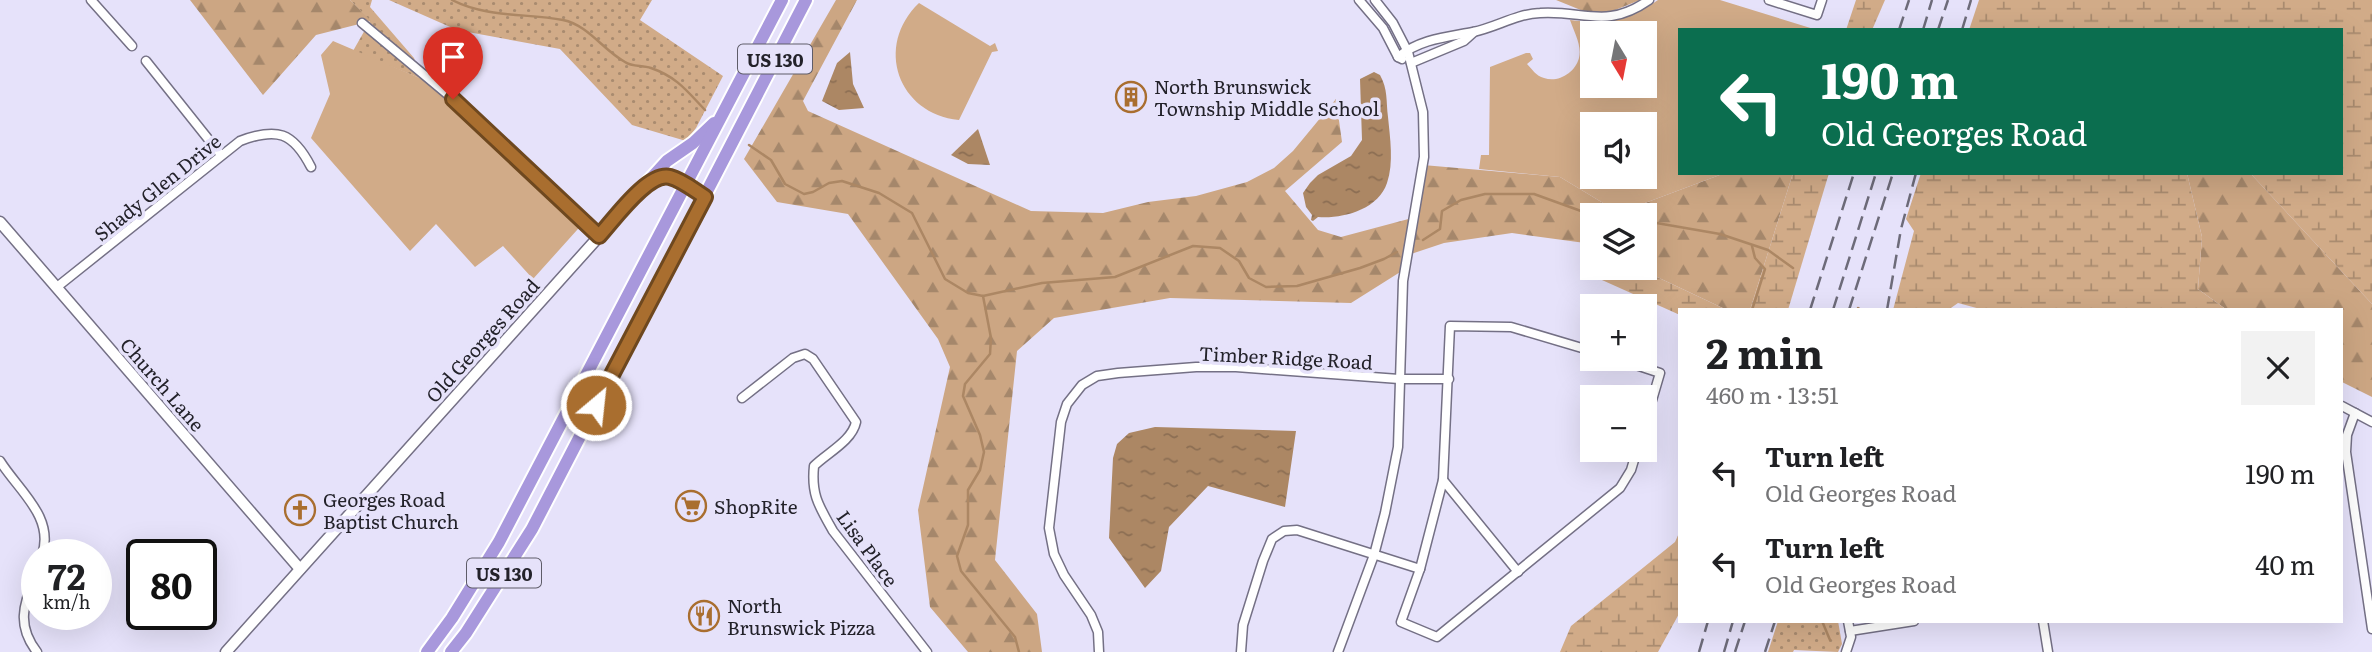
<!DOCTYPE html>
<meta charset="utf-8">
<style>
body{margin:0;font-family:Literata,serif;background:#f2f2f2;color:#202124;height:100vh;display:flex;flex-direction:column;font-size:26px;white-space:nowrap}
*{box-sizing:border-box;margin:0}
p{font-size:23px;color:#757577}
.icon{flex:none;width:38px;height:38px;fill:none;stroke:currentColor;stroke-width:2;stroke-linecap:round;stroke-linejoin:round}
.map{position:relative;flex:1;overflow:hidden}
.side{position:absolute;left:1678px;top:308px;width:665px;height:315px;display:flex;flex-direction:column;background:#fff;border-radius:0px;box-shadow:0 7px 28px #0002}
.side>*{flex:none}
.guide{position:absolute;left:1678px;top:28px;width:665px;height:147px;border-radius:0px;box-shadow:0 7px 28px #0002;background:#0b6e4f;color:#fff;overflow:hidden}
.needle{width:46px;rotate:170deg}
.buttons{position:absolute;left:1580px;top:21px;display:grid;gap:14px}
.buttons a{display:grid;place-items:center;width:77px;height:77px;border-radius:0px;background:#fff;box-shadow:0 7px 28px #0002;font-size:35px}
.speed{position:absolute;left:21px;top:539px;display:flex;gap:14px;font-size:35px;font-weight:700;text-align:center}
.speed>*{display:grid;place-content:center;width:91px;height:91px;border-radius:50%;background:#fff;box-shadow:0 7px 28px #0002;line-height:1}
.speed small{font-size:18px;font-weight:400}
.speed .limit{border:4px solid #111;border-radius:10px;background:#fff;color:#111}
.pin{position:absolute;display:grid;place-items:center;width:60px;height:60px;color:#fff;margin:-72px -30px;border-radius:50% 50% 50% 0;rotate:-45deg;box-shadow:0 0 7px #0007}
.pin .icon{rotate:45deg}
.me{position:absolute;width:77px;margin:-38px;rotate:28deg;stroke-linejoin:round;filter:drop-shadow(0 0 5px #0008)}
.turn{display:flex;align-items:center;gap:24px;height:147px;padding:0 28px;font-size:32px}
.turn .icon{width:91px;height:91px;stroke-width:2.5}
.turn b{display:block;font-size:49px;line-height:60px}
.round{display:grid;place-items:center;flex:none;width:74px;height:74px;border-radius:0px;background:#f2f2f2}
.head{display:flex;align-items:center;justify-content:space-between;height:119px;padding:0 28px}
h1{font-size:42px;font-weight:700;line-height:52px}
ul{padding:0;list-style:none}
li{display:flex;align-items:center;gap:21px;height:91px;padding:0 28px}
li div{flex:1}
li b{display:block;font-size:26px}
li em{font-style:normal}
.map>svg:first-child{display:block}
</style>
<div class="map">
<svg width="2372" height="652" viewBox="0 0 2372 652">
<defs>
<pattern id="grass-dots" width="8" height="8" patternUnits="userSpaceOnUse" patternTransform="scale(1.75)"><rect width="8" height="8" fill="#d1ab88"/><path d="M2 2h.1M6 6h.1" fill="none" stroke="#a98b6f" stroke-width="1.8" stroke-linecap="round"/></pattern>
<pattern id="forest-firs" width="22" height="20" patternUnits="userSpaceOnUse" patternTransform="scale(1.75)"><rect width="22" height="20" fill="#cca683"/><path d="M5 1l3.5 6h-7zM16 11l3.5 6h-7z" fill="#a5876b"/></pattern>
<pattern id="wetland-marsh" width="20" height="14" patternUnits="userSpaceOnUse" patternTransform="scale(1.75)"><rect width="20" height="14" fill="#d1ab88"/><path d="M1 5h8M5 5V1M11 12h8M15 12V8" fill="none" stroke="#a98b6f"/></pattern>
<pattern id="water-ripples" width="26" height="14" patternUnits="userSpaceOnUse" patternTransform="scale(1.75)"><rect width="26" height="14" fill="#ac8764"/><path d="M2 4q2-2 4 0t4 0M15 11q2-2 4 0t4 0" fill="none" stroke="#8c6e53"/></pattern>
</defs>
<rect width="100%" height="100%" fill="#e6e2fa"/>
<g fill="url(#grass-dots)">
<path d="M350 0H372L370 7 414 58 422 79 353 51 370 21Z"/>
<path d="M389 0H652L640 20 723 76 696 128 686 141 632 125 560 49 457 30Z"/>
<path d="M1778 621H1838L1842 644 1838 652 1794 650 1793 652H1768Z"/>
</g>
<g fill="url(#forest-firs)">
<path d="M190 0H350L371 21 316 35 263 95Z"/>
<path d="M836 0H857L803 101 808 111 1031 211 1103 213 1148 202 1196 196 1247 182 1274 168 1293 151 1336 99 1342 142 1285 191 1318 230 1341 237 1416 217 1423 165 1560 177 1608 206 1645 203 1725 173H1793L1750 310H1727L1638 268H1645V215H1592V247L1585 243 1512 233 1444 243 1405 256V269L1351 303 1170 298 1054 318 1017 351 995 560 1037 614 1042 652H968L930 607 918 510 950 367 938 339 848 214 777 202 744 159Z"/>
<path d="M1556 0H1640L1598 17Z"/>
<path d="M2187 173H2250L2372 304V397L2342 382V310H2227L2198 289 2202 237Z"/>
</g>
<g fill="url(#wetland-marsh)">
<path d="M1856 0H1885L1872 30H1846Z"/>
<path d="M1979 0H2372V304L2250 173H2342V30H1969Z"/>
<path d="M1793 173H1829L1788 310H1750Z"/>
<path d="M1921 173H2187L2202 237 2198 289 2227 310H1984L1958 303 1948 310H1893L1914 231 1906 219Z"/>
<path d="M1585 243 1592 247V268H1638L1727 310H1680V315L1593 276Z"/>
<path d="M1680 531V612L1658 652H1560L1571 626 1675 542Z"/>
</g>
<g fill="#d1ab88" fill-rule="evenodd">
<path d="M1658 0H1720L1817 30H1680V173H1725L1645 203 1608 206 1560 177 1479 169 1481 155H1489L1490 67 1526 53H1530L1533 59 1527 64C1532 69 1536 76 1544 78 1558 83 1575 73 1579 58 1582 45 1574 32 1570 20 1605 24 1629 21 1658 0ZM1592 33H1645V86H1592ZM1592 124H1645V177H1592Z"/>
<path d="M919 3 990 46 995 43 998 51 992 52 959 120C898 114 874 46 919 3Z"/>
<path d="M333 41 422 79 586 220 533 279 503 246 475 267 436 224 410 251 311 138 330 94 321 55Z"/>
</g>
<g fill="url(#water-ripples)">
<path d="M850 52 853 84 864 108 839 110 822 101 837 63Z"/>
<path d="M1374 72 1380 75C1388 89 1386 101 1388 117 1390 138 1394 163 1387 183 1378 210 1342 219 1318 217L1313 221 1311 220 1312 215 1306 207 1303 193 1310 183 1318 175 1351 156 1362 140 1360 79Z"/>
<path d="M978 129 990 165 968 164 951 155Z"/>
<path d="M1155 427 1296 431 1285 507 1208 486 1169 527 1161 571 1145 588 1109 538 1113 458 1117 444 1129 433Z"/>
</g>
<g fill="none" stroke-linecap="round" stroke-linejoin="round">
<g stroke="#ac8764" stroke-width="2.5">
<path d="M452 0C487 18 526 13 563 20 588 25 603 50 625 62 632 67 642 65 651 68 677 77 687 91 705 110"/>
<path d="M749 145 771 160 785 184 804 194 813 192 829 183 842 181 879 193 912 213 945 279 968 293 983 296 1042 283 1115 277 1193 246 1220 248 1239 261 1249 278 1266 287 1297 286 1360 268 1384 259 1397 252"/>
<path d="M1645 221 1720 234 1768 250 1793 268"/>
<path d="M1423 240 1440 229 1442 211 1461 200 1485 194H1534L1592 215"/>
<path d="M983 296 991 338 990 354 965 384 963 396 980 435 984 452 980 470 968 490V525L957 556 961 571 1015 637 1019 652"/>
<path d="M1858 308 1861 310"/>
<path d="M1752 310 1765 269 1755 258 1752 246"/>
<path d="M1822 621 1830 640"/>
</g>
<g stroke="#747085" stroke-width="11">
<g id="minor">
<path d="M91 0 132 46"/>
<path d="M1359 0 1383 28 1398 57 1402 59"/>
<path d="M1769 0 1817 15 1822 0"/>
<path d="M362 23 471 114 599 236"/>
<path d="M1398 57C1420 39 1447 37 1473 32 1497 27 1516 14 1540 13 1584 10 1606 30 1649 0"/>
<path d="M146 61 221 155"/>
<path d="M1411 63 1464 41 1474 32"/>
<path d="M57 287 240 141C277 127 293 132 311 167"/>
<path d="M1592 351 1511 327 1450 326 1443 480 1420 569 1401 622 1437 637 1620 488 1631 470 1637 450"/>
<path d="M1618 359 1660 373 1645 424"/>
<path d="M742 398 793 358 805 354 813 359 856 422C852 441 827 453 814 466 811 495 819 506 833 531L927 652"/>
<path d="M2342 406 2372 422"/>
<path d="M2355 413 2347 435 2346 452 2372 629"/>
<path d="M0 461C18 490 55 517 42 555"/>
<path d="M1443 480 1518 572"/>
<path d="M37 570C26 601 14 622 37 652"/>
<path d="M2043 621 2048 652"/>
<path d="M1850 631 1914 621"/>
<path d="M1099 652 1098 632 1091 615 1064 575 1054 554 1049 528 1061 422 1067 404 1082 385 1097 376 1118 373 1196 367H1236L1399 379H1449"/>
<path d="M1241 652 1243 625 1263 561 1272 539 1284 531 1297 530 1420 569"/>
<path d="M1338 652 1374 555 1385 513 1398 447 1403 281 1424 157 1423 112 1408 52 1393 23 1375 0"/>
<path d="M1846 652 1851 637 1848 621"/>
</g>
</g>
<g stroke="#747085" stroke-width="13">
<g id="tertiary">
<path d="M0 222 300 569"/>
<path d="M226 652 646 184C673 169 681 182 705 196"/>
</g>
</g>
<g stroke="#fff" stroke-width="16">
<g id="trunk">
<path d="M646 184 667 161 693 143 714 123"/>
<path d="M427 652 452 618 499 542 782 0"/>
<path d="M451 652 466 633 532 529 806 0"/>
</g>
</g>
<use href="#minor" stroke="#fff" stroke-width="8"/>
<use href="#tertiary" stroke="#fff" stroke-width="10"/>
<use href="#trunk" stroke="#a898dc" stroke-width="12"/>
<g stroke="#6d6b79" stroke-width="2.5" stroke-dasharray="14 7" stroke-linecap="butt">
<path d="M1899 30 1909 0"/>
<path d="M1923 30 1932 0"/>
<path d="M1938 30 1948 0"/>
<path d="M1962 30 1971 0"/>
<path d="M1810 310 1854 173"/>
<path d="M1833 310 1876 173"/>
<path d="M1849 310 1893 173"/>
<path d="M1887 310 1901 229 1916 173"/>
<path d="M1699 652 1708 621"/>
<path d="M1724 652 1733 621"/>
<path d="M1735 652 1745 621"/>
<path d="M1765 652 1775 621"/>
</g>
</g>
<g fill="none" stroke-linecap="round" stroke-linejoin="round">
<g stroke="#6e481f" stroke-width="18">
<path id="route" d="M453 99 599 236C613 221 648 171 670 177 682 180 694 190 705 197L596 405"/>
</g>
<use href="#route" stroke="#a96e2f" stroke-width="12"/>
</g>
<defs>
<g id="building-ring" transform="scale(1.575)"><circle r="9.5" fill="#e6e2fa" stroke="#a96e2f" stroke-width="1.5"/><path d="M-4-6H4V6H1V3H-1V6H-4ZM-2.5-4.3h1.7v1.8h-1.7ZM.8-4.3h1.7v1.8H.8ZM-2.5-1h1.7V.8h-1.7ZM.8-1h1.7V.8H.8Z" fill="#a96e2f"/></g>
<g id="supermarket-ring" transform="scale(1.575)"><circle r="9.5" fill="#e6e2fa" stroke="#a96e2f" stroke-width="1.5"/><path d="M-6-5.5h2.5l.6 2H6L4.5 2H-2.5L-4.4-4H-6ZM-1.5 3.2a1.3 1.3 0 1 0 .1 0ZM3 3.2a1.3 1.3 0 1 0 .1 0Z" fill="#a96e2f"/></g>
<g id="church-ring" transform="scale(1.575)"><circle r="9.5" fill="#e6e2fa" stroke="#a96e2f" stroke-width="1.5"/><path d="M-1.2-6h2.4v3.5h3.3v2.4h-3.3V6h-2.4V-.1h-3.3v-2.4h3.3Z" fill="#a96e2f"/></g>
<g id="restaurant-ring" transform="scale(1.575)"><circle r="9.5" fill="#e6e2fa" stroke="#a96e2f" stroke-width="1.5"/><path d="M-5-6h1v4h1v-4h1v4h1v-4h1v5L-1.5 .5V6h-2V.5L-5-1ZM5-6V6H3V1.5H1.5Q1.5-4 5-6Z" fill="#a96e2f"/></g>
</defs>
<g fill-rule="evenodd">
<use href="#building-ring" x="1131" y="97"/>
<use href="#supermarket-ring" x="691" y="506"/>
<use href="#church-ring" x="300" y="510"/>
<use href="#restaurant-ring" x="704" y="616"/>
</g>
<g text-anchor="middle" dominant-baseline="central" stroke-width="7" stroke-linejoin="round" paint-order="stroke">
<g fill="#e6e2fa" stroke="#5e5c68" stroke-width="2">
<rect x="738" y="44.5" width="74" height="29" rx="5"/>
<rect x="467" y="558.5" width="74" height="29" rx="5"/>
</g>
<g font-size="18" font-weight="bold" fill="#23222a">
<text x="775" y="59">US 130</text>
<text x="504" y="573">US 130</text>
</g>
<g font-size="19" fill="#23222a" stroke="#e6e2fa" text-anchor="start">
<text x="1154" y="86">North Brunswick<tspan x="1154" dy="22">Township Middle School</tspan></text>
<text x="323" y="499">Georges Road<tspan x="323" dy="22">Baptist Church</tspan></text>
<text x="714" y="506">ShopRite</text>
<text x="727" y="605">North<tspan x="727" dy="22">Brunswick Pizza</tspan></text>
</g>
<g font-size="19" fill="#23222a" stroke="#e6e2fa">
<text transform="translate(157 187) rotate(-39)">Shady Glen Drive</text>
<text transform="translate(482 340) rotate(-48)">Old Georges Road</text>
<text transform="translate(1286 357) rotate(3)">Timber Ridge Road</text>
<text transform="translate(163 384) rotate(49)">Church Lane</text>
<text transform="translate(868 548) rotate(54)">Lisa Place</text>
</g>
</g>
</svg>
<div class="buttons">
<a><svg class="needle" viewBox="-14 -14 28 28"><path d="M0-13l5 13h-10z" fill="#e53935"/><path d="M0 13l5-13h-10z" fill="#757577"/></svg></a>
<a><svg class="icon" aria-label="sound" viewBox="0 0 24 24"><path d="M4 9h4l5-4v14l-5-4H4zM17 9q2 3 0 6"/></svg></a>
<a><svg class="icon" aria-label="layers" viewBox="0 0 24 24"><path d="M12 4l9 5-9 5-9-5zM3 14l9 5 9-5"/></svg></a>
<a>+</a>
<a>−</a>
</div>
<div class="speed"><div>72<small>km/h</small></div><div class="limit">80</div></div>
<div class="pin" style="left:453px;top:99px;background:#d93025"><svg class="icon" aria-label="arrive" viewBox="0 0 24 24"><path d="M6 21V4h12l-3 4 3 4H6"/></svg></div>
<svg class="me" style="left:596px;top:405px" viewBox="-20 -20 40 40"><circle r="17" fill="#a96e2f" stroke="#fff" stroke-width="3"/><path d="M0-11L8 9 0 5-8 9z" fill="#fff"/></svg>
<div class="guide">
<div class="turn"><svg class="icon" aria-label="left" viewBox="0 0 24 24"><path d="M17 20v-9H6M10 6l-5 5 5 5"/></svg><div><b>190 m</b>Old Georges Road</div></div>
</div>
<section class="side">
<div class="head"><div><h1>2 min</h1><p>460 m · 13:51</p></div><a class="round"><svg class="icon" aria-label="close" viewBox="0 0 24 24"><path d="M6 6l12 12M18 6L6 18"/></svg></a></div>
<ul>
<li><svg class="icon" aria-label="left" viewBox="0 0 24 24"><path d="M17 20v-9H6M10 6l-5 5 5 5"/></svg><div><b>Turn left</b><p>Old Georges Road</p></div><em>190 m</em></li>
<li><svg class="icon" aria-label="left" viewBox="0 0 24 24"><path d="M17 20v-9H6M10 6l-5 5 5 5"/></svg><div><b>Turn left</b><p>Old Georges Road</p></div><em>40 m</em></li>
</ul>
</section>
</div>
